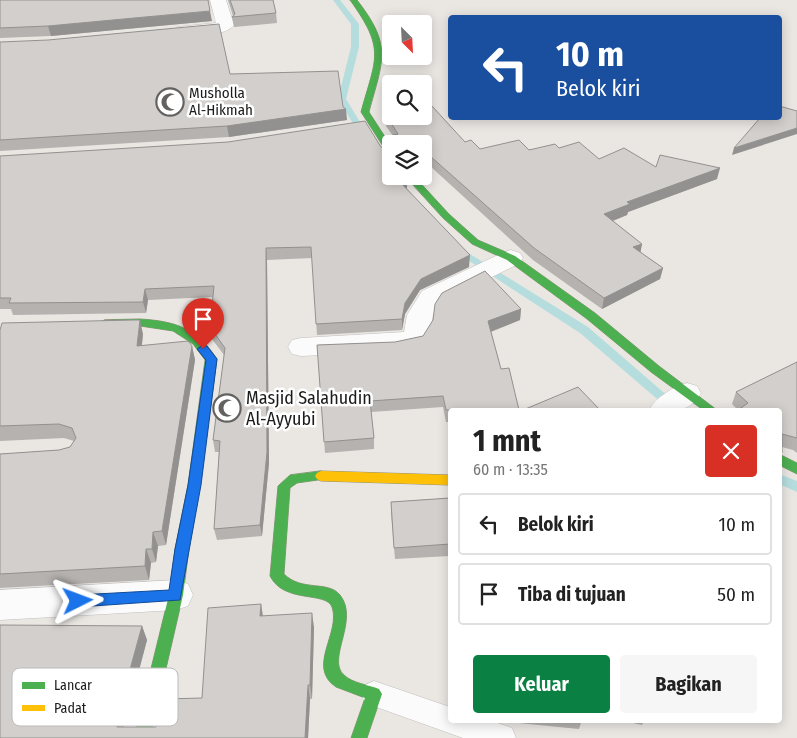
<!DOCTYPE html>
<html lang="id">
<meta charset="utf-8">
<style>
body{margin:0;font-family:"Fira Sans Condensed",sans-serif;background:#f6f6f6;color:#222;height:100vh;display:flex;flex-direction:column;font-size:19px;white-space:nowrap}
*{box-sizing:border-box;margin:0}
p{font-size:16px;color:#767676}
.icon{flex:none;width:28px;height:28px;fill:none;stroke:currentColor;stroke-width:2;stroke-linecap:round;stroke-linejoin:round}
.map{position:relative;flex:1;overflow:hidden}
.panel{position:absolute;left:448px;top:408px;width:334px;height:315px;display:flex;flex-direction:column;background:#fff;border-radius:5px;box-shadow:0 2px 12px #0003}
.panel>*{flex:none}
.top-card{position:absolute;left:448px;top:15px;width:334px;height:105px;border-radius:5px;box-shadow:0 2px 12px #0003;background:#1a4fa0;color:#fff;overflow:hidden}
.needle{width:32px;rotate:156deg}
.buttons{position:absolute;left:382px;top:15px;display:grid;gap:10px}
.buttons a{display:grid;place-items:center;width:50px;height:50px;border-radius:5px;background:#fff;box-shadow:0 2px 12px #0003;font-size:25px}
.pin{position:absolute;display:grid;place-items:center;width:42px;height:42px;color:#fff;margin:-51px -21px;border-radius:50% 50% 50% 0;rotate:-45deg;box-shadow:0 0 5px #0007}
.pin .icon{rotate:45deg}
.me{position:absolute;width:55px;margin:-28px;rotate:87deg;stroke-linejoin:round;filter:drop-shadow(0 0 4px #0008)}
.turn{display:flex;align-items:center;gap:18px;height:105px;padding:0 25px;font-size:22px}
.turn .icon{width:65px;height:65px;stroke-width:2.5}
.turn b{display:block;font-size:35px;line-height:42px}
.round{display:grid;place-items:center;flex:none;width:52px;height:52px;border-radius:5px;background:#f6f6f6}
.headline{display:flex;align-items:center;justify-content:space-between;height:85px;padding:0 25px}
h1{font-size:30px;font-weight:700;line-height:38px}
.cta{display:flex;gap:10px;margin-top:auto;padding:10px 25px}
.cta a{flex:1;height:58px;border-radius:5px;background:#0b8043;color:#fff;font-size:20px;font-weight:700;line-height:58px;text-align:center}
.cta a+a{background:#f6f6f6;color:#222}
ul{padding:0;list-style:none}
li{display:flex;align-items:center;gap:15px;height:62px;margin:0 10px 8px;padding:0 15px;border:2px solid #e0e0e0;border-radius:5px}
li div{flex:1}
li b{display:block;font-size:19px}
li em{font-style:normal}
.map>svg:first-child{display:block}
</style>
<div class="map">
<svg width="797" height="738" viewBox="0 0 797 738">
<rect width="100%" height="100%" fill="#eae7e3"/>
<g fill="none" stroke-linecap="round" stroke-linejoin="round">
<g fill="#b6ddde" fill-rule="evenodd">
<path d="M333 0H340L359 24V47L346 99 368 135 364 138 360 135 338 99 351 47V24Z"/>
<path d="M457 246 588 327 684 410H670L580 333 454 251 452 249Z"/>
<path d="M779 474 797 481V492L779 484Z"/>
</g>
<g stroke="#c1bfbe" stroke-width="1">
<path id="lane" d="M374 681 450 707V720H489L512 728 516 738H463L365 703 361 694 365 685Z"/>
</g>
<g stroke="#c1bfbe" stroke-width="1">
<g id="street">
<path d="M210 0H226L234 25C226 36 189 38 177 35L174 31 177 27 216 23Z"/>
<path d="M511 250 520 253 523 258 520 263 440 303 433 315 431 331 422 346 395 352 301 356 292 354 288 347 292 340 301 338 404 332 407 315 422 291 502 253Z"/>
<path d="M687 383 697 386 701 393C689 415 670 410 649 410 656 397 673 387 687 383Z"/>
<path d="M176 580 188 584 193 595 188 606 176 610 0 620V590Z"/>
</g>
</g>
<g stroke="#94917c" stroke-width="1">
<g id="fast">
<path d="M350 0H357C393 46 383 60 369 112L391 146V155L388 154 361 112C376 57 386 50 350 0Z"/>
<path d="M405 176H414L449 214 478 240 515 256 595 313 659 366 717 410H703L651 372 587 319 507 260 472 244 443 218Z"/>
<path d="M140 319C175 321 197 328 217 359L200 485 189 549 183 595 150 738H134L169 595 175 549 188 485 205 360 193 344 173 331 140 326 104 328 99 324 104 320Z"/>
<path d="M779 454 797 463V474L779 465Z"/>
<path d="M321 471 325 473 327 476 325 479 297 483 290 488 284 574C302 592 328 580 340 595 360 620 326 659 344 675 352 683 369 685 379 689L382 694 367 738H351L365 698 336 687C306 667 341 633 332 607 326 591 284 604 270 576L278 486 290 475Z"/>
</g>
</g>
<g stroke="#94917c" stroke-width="1">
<path id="slow" d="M321 471 450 475V485L321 481 317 479 315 476 317 473Z"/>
</g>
<use href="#lane" fill="#fcfbfb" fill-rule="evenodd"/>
<use href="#street" fill="#fcfbfb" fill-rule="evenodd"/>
<use href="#fast" fill="#4caf50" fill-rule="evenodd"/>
<use href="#slow" fill="#ffc107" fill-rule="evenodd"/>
</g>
<g fill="#b5b2af">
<path d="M0 0 212 21 51 36 0 38Z"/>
<path d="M228 0H273L276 13 277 23 234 27 232 17 233 16Z"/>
<path d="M0 42 230 74 343 107 347 120 229 137 0 151Z"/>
<path d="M386 115 465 142 480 149 529 150 559 148 599 159 656 167 717 179 628 212 627 215 613 221 642 244 640 252 663 268 660 279 602 309 533 260 430 166 424 172V144L393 136 386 126Z"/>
<path d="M0 156 391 176 407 189 469 267 420 290 405 314 402 330 317 335 312 258 267 260 269 463 262 536 217 540 214 529 219 452H215L213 440 224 355 212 339 210 327 213 297 148 300 146 313 13 315 11 309H0Z"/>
<path d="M521 309 520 320 491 332 501 369 519 410H450V422H446L443 407 371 412 374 438V449L325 453 317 345 395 342 423 336Z"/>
<path d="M0 330 143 334 142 345 192 346 195 360 166 545 158 546 156 562 151 563 149 580 0 588V454L59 450 70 447 74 441 64 438 0 441Z"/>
<path d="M797 362V453L793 450 782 447V453L779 461V410H738L732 404 736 392Z"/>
<path d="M450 498V556L395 559 391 513V502Z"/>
<path d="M261 604 263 616 314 627 312 699H310L308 738H0L142 626 147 640 124 727H156L202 698Z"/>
<path d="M499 720H582L579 729 499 721Z"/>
<path d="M619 720H644L642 725Z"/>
</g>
<g fill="#93918f">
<path d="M210 11 212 21 51 36 48 26Z"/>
<path d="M346 109 347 120 229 137 227 126Z"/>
<path d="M797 128V134L732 155 734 148Z"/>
<path d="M430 156V166L424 172V162Z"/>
<path d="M720 168 717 179 628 212 627 215 602 225 604 214 627 202Z"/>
<path d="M407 178V189L402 184Z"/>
<path d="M642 244 640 255 633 247Z"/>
<path d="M266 248 267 260 269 463 262 536 260 525Z"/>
<path d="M470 255 469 267 420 290 405 314 402 330V319L405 303 421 279Z"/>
<path d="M663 268 660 279 602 309 604 298Z"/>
<path d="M145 289 148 300 146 313 143 302Z"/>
<path d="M521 309 520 320 487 333 488 321Z"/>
<path d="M140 320 143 334 140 360 137 346Z"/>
<path d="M192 346 195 360 166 545 162 531Z"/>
<path d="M153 532 158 546 156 562 152 549Z"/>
<path d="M146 549 151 563 149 580 145 566Z"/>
<path d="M261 604 263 618 260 616Z"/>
<path d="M312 613 314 627 312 699 310 685Z"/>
<path d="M142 626 147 640 121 738 115 724Z"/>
<path d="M308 685 310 699 308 738H305Z"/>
</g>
<g fill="#d2cfcc" stroke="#93918f">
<path d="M0 0H208L210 11 48 26 0 28Z"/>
<path d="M230 0H273L276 13 232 17 235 14Z"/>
<path d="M219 24 230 74 338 71 343 107 346 109 227 126 0 140V42L48 40Z"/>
<path d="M431 105 465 142 471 140 480 149 519 140 529 150 555 144 559 148 579 142 599 159 624 148 656 167 660 155 720 168 627 202 630 204 604 214 642 244 633 247 663 268 604 298 534 248 430 156 424 162V144H393V135L398 134 386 115 391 114V116H424V106Z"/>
<path d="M779 106 797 111V128L734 148 760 118H779Z"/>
<path d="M365 121 381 147 391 149V176H406L407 178 402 184 470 255 421 279 405 303 402 319 316 324 311 247 266 248 267 452 260 525 214 529 220 441 213 440 225 348 210 327 214 286 145 289 143 302 9 303 11 298H0V156L228 142Z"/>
<path d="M485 271 521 309 488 321 501 369 509 368 519 410H446L443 396 370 401 374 438 324 442 317 345 395 342 423 336 433 320 435 304 442 293Z"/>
<path d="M133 320H140L137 346 188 341 192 346 162 531 153 532 152 549H146L145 566 0 574V454L59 450 70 447 76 438 72 428 59 424 0 426V330L2 323Z"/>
<path d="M797 362V438L782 434V453L779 456V410H738L748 403 736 392Z"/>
<path d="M578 387 600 410H523Z"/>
<path d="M450 498V544L394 548 391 502Z"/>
<path d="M261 604 260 616 312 613 310 685H308L305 738H0V625L142 626 115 724 117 727H156L164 699 202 698 208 608Z"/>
</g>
<path fill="#1a73e8" stroke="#114b97" d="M203 345 207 346 217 359 201 485 180 600 78 607 73 605 71 601 73 596 78 595 169 590 175 549 188 485 206 360 197 349Z"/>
<defs>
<g id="mosque-ring" transform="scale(1.4375)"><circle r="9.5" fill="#fff" stroke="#636261" stroke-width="1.5"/><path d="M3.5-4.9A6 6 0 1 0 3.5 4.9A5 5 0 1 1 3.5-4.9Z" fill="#636261"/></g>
</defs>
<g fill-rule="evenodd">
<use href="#mosque-ring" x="170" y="102"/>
<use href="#mosque-ring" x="227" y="408"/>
</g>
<g text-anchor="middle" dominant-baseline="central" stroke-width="5" stroke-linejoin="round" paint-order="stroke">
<g font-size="15" fill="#1b1b1b" stroke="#fff" text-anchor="start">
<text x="189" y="93">Musholla<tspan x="189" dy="17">Al-Hikmah</tspan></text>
</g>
<g font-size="18" fill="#1b1b1b" stroke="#fff" text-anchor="start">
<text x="246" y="398">Masjid Salahudin<tspan x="246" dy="21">Al-Ayyubi</tspan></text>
</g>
</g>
<rect x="12" y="668" width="166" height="58" rx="8" fill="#fff" stroke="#bbb" stroke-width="1"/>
<rect x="22" y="682" width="23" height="7" fill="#4caf50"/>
<rect x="22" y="705" width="23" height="6" fill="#ffc107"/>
<g font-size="14" fill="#1b1b1b">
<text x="54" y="690">Lancar</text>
<text x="54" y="713">Padat</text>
</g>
</svg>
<div class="buttons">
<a><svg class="needle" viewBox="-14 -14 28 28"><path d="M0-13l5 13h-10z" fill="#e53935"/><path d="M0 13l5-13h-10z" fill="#767676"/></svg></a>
<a><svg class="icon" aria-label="search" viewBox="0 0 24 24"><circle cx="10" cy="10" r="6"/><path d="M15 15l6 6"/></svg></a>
<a><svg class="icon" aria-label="layers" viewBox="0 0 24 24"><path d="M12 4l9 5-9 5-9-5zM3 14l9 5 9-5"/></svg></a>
</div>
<div class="pin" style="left:203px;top:349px;background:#d93025"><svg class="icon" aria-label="arrive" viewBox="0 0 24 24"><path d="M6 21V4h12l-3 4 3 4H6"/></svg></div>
<svg class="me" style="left:78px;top:601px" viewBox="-20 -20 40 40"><path d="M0-17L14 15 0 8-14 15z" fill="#1a73e8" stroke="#fff" stroke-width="4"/></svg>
<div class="top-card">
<div class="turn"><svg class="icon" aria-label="left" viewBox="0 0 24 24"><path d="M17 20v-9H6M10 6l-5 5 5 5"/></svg><div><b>10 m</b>Belok kiri</div></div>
</div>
<section class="panel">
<div class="headline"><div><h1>1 mnt</h1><p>60 m · 13:35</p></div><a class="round" style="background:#d93025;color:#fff"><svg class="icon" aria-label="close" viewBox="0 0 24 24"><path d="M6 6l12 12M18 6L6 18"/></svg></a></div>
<ul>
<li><svg class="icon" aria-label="left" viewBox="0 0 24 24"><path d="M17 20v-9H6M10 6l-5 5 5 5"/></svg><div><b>Belok kiri</b></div><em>10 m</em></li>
<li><svg class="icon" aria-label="arrive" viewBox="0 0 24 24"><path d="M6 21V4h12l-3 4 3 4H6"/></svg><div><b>Tiba di tujuan</b></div><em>50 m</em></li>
</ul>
<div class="cta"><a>Keluar</a><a>Bagikan</a></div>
</section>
</div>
